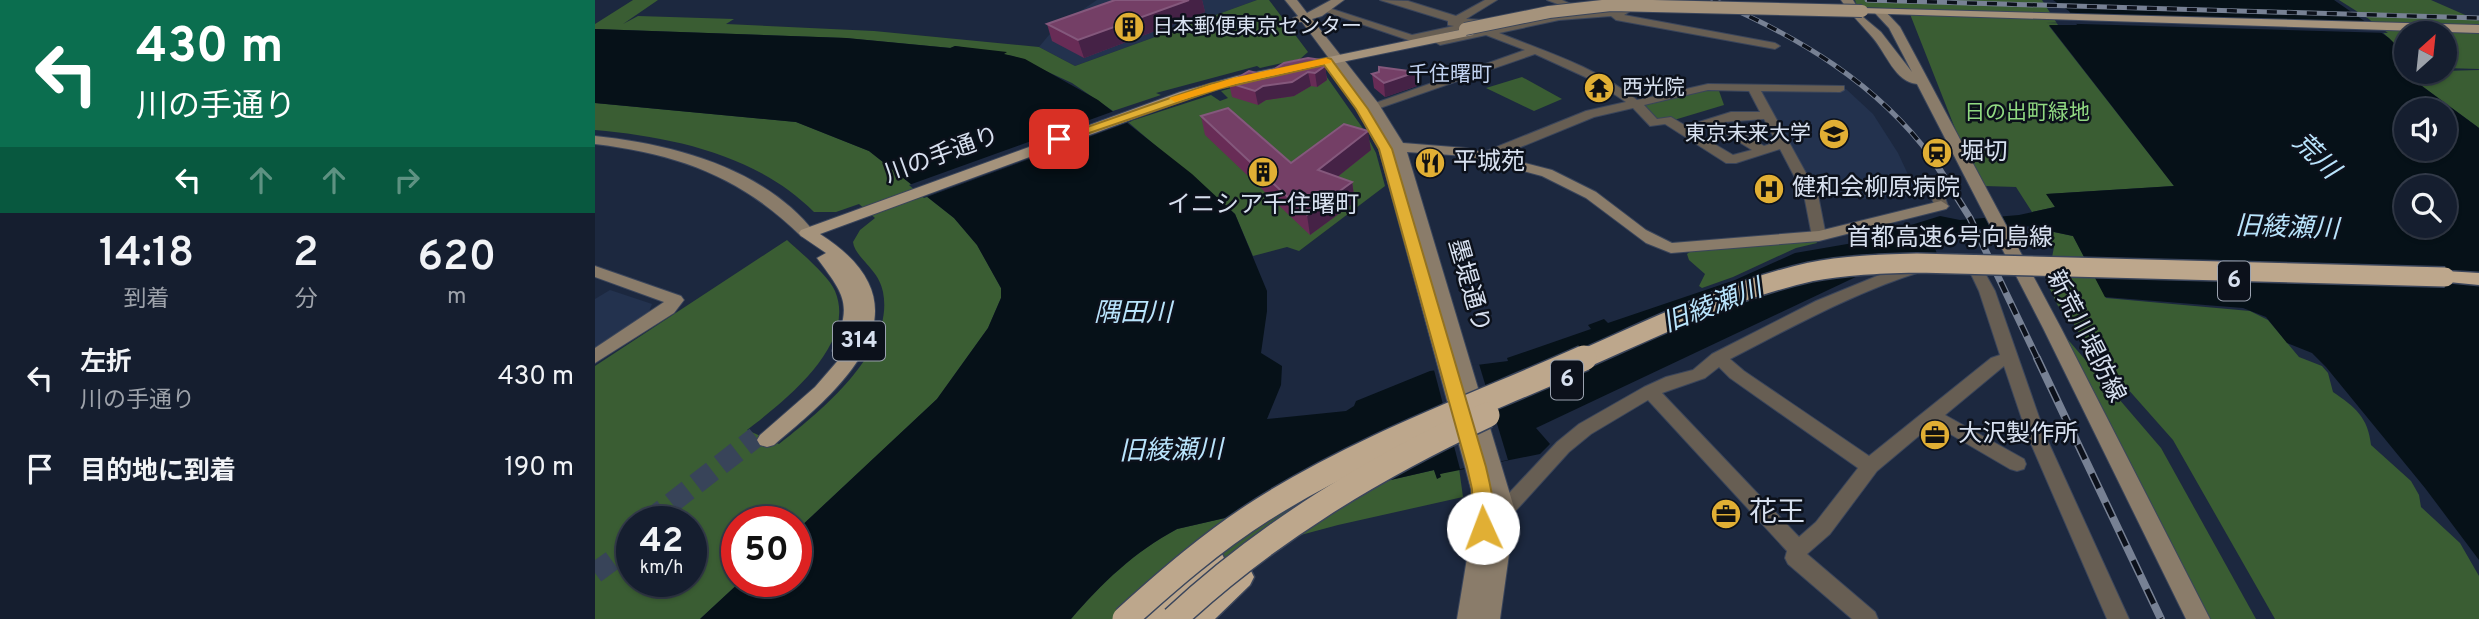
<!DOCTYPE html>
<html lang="ja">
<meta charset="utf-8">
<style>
body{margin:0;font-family:Overpass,"Noto Sans JP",sans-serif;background:#222b3b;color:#f1f3f6;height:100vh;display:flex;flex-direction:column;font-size:26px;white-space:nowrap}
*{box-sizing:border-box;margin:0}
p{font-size:23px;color:#9da2aa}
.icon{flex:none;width:38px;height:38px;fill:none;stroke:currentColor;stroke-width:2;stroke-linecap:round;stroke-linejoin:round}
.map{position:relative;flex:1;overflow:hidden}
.details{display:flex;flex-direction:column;background:#151e2f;width:595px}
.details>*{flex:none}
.hud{background:#0b6e4f;color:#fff;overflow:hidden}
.needle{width:46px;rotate:27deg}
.fabs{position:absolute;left:1799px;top:21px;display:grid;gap:14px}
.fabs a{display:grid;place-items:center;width:63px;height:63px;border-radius:50%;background:#151e2f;box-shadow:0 2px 5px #0004,0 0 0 2px #343c4b;font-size:35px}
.speed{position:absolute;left:21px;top:506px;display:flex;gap:14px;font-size:35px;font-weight:700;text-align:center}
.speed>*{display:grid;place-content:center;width:91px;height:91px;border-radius:50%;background:#151e2f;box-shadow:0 2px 5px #0004,0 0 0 2px #343c4b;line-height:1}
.speed small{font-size:18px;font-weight:400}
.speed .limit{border:10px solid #d22;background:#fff;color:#111}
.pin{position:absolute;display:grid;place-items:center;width:60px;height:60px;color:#fff;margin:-30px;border-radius:14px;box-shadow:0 4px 10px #0006}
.me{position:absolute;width:77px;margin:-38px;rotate:358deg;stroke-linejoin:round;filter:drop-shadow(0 0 5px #0008)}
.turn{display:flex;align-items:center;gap:24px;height:147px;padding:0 21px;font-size:32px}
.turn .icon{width:91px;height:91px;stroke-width:2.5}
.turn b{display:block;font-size:49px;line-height:60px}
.lanes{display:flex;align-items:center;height:66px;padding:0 21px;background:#0003;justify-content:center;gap:35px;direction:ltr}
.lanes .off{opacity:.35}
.eta{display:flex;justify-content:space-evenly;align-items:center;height:119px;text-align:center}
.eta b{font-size:42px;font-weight:600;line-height:49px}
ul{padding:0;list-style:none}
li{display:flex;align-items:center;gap:21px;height:91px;padding:0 21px}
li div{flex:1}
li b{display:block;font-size:26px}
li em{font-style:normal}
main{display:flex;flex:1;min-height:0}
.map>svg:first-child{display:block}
</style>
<main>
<section class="details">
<div class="hud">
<div class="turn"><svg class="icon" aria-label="left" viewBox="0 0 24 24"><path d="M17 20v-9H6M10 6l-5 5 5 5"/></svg><div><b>430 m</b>川の手通り</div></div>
<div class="lanes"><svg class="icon" aria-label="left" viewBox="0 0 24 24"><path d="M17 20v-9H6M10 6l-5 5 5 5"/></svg><svg class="icon off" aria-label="ahead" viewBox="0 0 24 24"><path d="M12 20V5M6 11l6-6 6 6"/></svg><svg class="icon off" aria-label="ahead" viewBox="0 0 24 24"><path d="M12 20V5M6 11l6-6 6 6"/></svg><svg class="icon off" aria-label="right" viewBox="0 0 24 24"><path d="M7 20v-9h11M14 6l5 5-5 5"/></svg></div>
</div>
<div class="eta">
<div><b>14:18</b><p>到着</p></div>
<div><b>2</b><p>分</p></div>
<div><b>620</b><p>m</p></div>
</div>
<ul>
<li><svg class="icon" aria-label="left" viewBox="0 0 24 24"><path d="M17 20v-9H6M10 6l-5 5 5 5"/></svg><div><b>左折</b><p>川の手通り</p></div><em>430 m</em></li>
<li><svg class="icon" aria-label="arrive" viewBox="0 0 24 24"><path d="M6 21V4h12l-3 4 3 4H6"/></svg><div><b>目的地に到着</b></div><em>190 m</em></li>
</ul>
</section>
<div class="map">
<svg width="1884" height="619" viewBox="0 0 1884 619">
<rect width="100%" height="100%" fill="#1c283f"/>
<g fill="#23324e">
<path d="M502 0H662L480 66 444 47 459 29Z"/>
<path d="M1173 89H1251L1278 114 1303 153 1323 196 1272 199 1220 195 1165 90Z"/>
<path d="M15 290 57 304 53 314 0 347V299Z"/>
</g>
<g fill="#3a5d33" fill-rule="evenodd">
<path d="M38 0H63L28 24 43 16 139 19 131 24 279 31 444 47 480 66 662 0H674L713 52 705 59 665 68 662 66 561 93 566 95 518 111 477 83 418 56 360 46 356 48 251 38 0 29V24Z"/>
<path d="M1260 0H1447L1463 25 1454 26 1579 186 1452 194 1460 207 1437 212 1421 187 1390 186 1363 136 1313 9 1262 7Z"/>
<path d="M1744 0H1836L1884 21V69L1850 68V33H1811V55L1774 19Z"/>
<path d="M1811 59V72L1884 70V128L1812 75 1805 63Z"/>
<path d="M729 73 769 130 781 153 790 186 704 251 692 247 658 256 640 214 533 122 616 95 625 101 633 98 626 91C660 81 694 77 729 73Z"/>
<path d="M927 77 967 99 939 111 891 88Z"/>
<path d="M1119 88H1123L1129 105 1079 120H1061L1050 105Z"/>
<path d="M0 103 201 122 274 151 359 218 382 245 406 288V298L393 328 342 399 201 531V522H142V581H146L105 619H0V366L192 240C205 252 234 276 240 291 263 345 187 403 152 430L184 444C225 412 300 351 288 292 284 269 260 258 258 242L265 230 280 218 264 204 241 212H219C162 155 78 137 0 130ZM37 522H96V581H37Z"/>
<path d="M1449 230 1478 236 1511 298 1655 311 1673 320 1704 357 1727 366 1733 373 1738 392C1760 407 1773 417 1776 445L1816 481 1824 495 1826 507 1865 543 1884 576V619H1680L1578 440 1485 335 1472 312 1463 306 1452 283 1459 247Z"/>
<path d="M1221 241 1222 243 1201 248 1138 277 1107 288 1104 286 1110 274 1094 260 1092 254 1096 251Z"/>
<path d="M1469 335 1566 448 1661 619H1615Z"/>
<path d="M864 468 868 497 743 525 639 553 548 619H476C507 583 539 552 582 529L839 470 842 478 845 474Z"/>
</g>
<path fill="#061118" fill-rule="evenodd" d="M1458 0H1739L1794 38 1811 55V59L1805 63 1812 75 1884 128V560L1830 488 1731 367 1717 353 1692 343 1671 317 1648 308 1510 297 1478 236 1431 226 1370 230 1338 242 1342 254 1305 256 941 428 955 444 945 454 845 474 846 477 842 479 839 470 582 529C539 552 507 583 476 619H105L146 581H201V531L342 399 393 328 406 298V288L382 245 359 218 274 151 201 122 0 103V29L251 38 355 48 360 46 412 52 409 54 430 59 503 100 597 174 640 214 672 291V311L666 353 687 366 686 385 672 419 751 411 759 406 761 401 835 371 913 361 912 358 996 329 993 325 1009 319 1013 323 1140 280 1200 253 1258 243 1345 216 1365 220 1424 215 1460 207 1451 194 1579 186 1454 25H1482L1474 11ZM1811 110H1850V149H1811ZM1811 187H1850V226H1811Z"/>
<g fill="#1c283f">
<path d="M1472 14 1779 23 1793 33 1451 23 1477 22Z"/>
<path d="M522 110 537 121 329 198 314 185Z"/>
<path d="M884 364 913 460 865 469 839 370Z"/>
</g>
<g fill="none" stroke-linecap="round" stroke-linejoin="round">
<g stroke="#384459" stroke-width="21" stroke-dasharray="21 10" stroke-linecap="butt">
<path d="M52 522 161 437"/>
<path d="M0 573 37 546"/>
</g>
<g stroke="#3a455b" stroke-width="2">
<g id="street">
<path d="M785 0 813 1 861 16 890 0H902L871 19 889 20V24L816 41 725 10 734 8 817 35 859 26 853 25V21Z"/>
<path d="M952 0H967L978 5 973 8Z"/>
<path d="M1029 9 1034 12 1029 15 1180 43 1185 46 1180 49 1021 20 1016 16 964 20 904 33C952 52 1001 67 1042 100L1113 84 1249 86V90L1245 92 1166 91 1223 195 1231 236 1229 239H1219L1217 236 1209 195 1185 149 1141 163H1131L1070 124 1055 126 1038 108 999 117 894 160H884V154L991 111 1031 102 999 81 940 54 782 109H774L772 106 930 50 891 35 845 45 840 42 841 40 964 14ZM1113 90 1154 91 1165 112H1136L1091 126 1076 117 1062 119 1049 105ZM1169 119 1181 142 1169 146 1129 122ZM1118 126 1157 150 1138 155 1099 132Z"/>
<path d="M1340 185 1347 189 1353 206 1351 209H1341L1333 189Z"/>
<path d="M1366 260 1386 266 1400 291 1451 437 1534 619H1512L1433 437 1409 366 1350 415 1429 459 1431 464 1429 469 1422 471 1415 469 1338 424 1282 471 1235 534 1212 554 1280 612 1283 619H1257L1193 564 1190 558 1192 551 1053 400 996 434 974 452 916 516 909 519 902 516 899 511 902 506 962 442 984 424 1049 387 1071 377 1098 370 1117 354 1221 301 1282 276 1323 263 1328 265 1330 268 1328 271C1260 292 1199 326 1135 359L1149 371 1274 456 1396 358 1405 355 1384 291 1375 272 1361 268 1359 265ZM1124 367 1135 378 1263 468 1221 522 1204 537 1067 393 1110 378Z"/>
</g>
</g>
<g stroke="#3a455b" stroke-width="2">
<g id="secondary">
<path d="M690 0H702L712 13 736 0H749L727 16 717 19 783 103 808 143 871 148 957 170 1001 192 1051 230 1077 243 1224 231 1346 201 1354 206 1351 209 1224 241 1076 253 1051 243 991 198 947 176 871 156 812 152 920 511 905 619H862L877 528 876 489 784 149 771 126 773 123H782L707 22H698V18L703 16Z"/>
<path d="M1246 0H1258L1268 17 1286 32 1317 72 1294 28 1279 12 1289 10 1305 27 1466 328 1615 619H1591L1448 328 1322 84C1300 82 1291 53 1278 38 1267 25 1256 15 1246 0Z"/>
<path d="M0 136C77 144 170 168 220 233L212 238 206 236C146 177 83 154 0 144Z"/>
<path d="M0 266 86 296 89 300 79 313 0 363V348L69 302 0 277Z"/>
</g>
</g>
<g stroke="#3a455b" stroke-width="2">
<g id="primary">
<path d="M1267 8 1884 25V33L1263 13 1261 11Z"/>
<path d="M874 28 880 32 878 35 644 83 595 98 225 234C340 307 250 386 179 445L172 447 165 445 162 440 165 435 220 387 246 357 237 351C258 304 250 296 222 258L231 253 206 236 204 233 206 230 585 92 642 76Z"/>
</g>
</g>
<g stroke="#3a455b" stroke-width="3">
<g id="highway">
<path d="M1850 271 1884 273V285L1843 281 1840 277 1843 273Z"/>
<path d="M616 549 626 552 630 560 626 568 573 619H540L544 610 606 552Z"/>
<path d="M645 565 655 569 659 577 655 585 620 619H587L591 610 635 569Z"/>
</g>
</g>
<use href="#street" fill="#675e53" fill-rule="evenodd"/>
<use href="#secondary" fill="#8a7c6a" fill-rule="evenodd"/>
<use href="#primary" fill="#a5937c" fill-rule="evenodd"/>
<use href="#highway" fill="#bda78c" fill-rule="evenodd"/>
<g stroke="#778194" stroke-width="5">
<g id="rail-far2">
<path d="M1118 0C1202 36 1282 83 1337 158"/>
<path d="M1272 0 1884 18"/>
</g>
</g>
<g stroke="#778194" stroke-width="7">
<path id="rail-far1" d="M1336 156 1375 218 1443 360"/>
</g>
<g stroke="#778194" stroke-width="8">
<path id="rail" d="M1442 358 1566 619"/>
</g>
<use href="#rail-far2" stroke="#0c111b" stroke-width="3.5" stroke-dasharray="10" stroke-linecap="butt"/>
<use href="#rail-far1" stroke="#0c111b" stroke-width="4.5" stroke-dasharray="12" stroke-linecap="butt"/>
<use href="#rail" stroke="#0c111b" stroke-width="5" stroke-dasharray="16" stroke-linecap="butt"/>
<g stroke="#3a455b" stroke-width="14" stroke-linecap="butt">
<path id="primary-bridge" d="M870 29 954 12 1016 5 1267 11"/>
</g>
<g stroke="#3a455b" stroke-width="22" stroke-linecap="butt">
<path id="highway-bridge-far1" d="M986 360C1061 327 1135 290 1215 272 1250 265 1286 264 1322 263L1850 277"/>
</g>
<g stroke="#3a455b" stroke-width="28" stroke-linecap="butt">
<g id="highway-bridge">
<path d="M530 619C573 580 618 541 667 510 768 446 881 406 989 358"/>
<path d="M579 619C672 532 777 469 892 415"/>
</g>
</g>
<use href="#primary-bridge" stroke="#a5937c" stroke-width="12"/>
<use href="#highway-bridge-far1" stroke="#bda78c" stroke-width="19"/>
<use href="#highway-bridge" stroke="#bda78c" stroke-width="25"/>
</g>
<g fill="#682c56">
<path d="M520 0H607L610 12 489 58 457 41 452 24Z"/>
<path d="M730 66 732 80 722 87 716 86 699 96 671 100 663 105 637 97 634 83Z"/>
<path d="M777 74 822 86 790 97 779 88Z"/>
<path d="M606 116 696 163 776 150 742 177 757 182 760 202 715 235 610 135Z"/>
</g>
<g fill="#452246">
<path d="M594 0H607L610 12 489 58 483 40Z"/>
<path d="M730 66 732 80 722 87 720 73Z"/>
<path d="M713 72 716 86 699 96 671 100 663 105 660 91 668 86Z"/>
<path d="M821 72 822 86 790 97 789 83Z"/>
<path d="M773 131 776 150 726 190 723 170Z"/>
<path d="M757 182 760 202 715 235 712 215Z"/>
</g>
<g fill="#743f66" stroke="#84587c" stroke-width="2">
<path d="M520 0H594L483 40 452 24Z"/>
<path d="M713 58 726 60 730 66 720 73 713 72 697 82 668 86 660 91 634 83 654 71 670 75 689 63Z"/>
<path d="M784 67 821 72 789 83 777 74 784 72Z"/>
<path d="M633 108 696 163 749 124 773 131 723 170 757 182 712 215 606 116Z"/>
</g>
<path fill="#e1af34" stroke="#927222" stroke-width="2" d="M732 58 736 59 773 109 797 149 891 467C895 485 904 516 895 533L888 536 881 533 878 528 877 489 872 467 784 149 761 109 729 65 623 89 468 142H459L458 139 615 84Z"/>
<path fill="#f59e0b" d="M731 58 737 61 735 63 644 83 580 102 574 98 638 78Z"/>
<defs>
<g id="building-disc" transform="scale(1.575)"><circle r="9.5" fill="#e1af34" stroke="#0c111b"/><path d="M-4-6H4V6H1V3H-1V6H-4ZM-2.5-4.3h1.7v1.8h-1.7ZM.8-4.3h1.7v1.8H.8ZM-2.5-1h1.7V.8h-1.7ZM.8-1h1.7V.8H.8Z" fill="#111"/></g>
<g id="temple-disc" transform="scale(1.575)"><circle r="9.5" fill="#e1af34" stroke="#0c111b"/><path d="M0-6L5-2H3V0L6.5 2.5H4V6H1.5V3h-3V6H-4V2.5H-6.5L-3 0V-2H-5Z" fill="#111"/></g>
<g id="university-disc" transform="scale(1.575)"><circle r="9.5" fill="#e1af34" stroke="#0c111b"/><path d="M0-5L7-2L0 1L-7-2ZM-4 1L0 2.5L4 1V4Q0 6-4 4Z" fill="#111"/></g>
<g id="station-disc" transform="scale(1.575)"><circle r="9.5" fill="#e1af34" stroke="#0c111b"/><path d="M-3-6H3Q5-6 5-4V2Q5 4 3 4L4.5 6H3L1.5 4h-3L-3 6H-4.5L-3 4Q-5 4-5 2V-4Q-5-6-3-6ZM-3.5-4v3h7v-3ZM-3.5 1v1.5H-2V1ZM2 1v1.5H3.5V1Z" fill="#111"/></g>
<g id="restaurant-disc" transform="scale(1.575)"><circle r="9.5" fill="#e1af34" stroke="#0c111b"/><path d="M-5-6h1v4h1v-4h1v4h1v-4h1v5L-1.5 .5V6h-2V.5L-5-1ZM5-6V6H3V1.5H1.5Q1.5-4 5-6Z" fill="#111"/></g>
<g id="hospital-disc" transform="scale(1.575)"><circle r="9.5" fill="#e1af34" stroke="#0c111b"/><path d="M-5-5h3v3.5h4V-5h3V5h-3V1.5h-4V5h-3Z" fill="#111"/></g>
<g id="office-disc" transform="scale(1.575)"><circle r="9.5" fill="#e1af34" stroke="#0c111b"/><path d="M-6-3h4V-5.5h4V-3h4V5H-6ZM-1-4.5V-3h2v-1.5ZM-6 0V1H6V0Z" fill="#111"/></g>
</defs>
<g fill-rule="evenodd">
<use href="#building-disc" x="534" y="27"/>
<use href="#temple-disc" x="1004" y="88"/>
<use href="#university-disc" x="1239" y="134"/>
<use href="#station-disc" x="1342" y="153"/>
<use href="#restaurant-disc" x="835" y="163"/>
<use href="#building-disc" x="668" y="172"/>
<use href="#hospital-disc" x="1174" y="189"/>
<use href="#office-disc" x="1340" y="435"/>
<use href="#office-disc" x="1131" y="514"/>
</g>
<g text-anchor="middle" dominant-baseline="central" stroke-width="5" stroke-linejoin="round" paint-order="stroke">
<g font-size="21" fill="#d7e0ef" stroke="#0c111b" text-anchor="start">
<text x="557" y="27">日本郵便東京センター</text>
<text x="1027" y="88">西光院</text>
<text x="1216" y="134" text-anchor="end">東京未来大学</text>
</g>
<g font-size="21" fill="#c3d4f2" stroke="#0c111b">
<text x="855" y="75">千住曙町</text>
</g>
<g font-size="21" fill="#91da82" stroke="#0c111b">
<text x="1432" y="113">日の出町緑地</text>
</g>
<g fill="#0c111b" stroke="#9aa2af" stroke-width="2">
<rect x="1623" y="261.5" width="32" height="39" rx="5"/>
<rect x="238" y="321.5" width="52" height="39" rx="5"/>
<rect x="956" y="360.5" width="32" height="39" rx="5"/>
</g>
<g font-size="23" font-weight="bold" fill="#d7e0ef">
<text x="1639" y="281">6</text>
<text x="264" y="341">314</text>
<text x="972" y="380">6</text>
</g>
<g font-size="24" fill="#d7e0ef" stroke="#0c111b" text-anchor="start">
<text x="1365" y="153">堀切</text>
<text x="858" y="163">平城苑</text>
<text x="1197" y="189">健和会柳原病院</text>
<text x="668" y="206" text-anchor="middle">イニシア千住曙町</text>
<text x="1363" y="435">大沢製作所</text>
</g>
<g font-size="24" fill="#d7e0ef" stroke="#0c111b">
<text transform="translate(347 156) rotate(-20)">川の手通り</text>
<text x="1355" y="239">首都高速6号向島線</text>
<text transform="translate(873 286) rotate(74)">墨堤通り</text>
<text transform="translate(1490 337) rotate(63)">新荒川堤防線</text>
</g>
<g font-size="26" font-style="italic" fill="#b9e4fc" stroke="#0c111b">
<text transform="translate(1720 157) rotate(44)">荒川</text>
<text transform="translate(1692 229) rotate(2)">旧綾瀬川</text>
<text transform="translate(1118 307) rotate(-21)">旧綾瀬川</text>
<text x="538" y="314">隅田川</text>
<text transform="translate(576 452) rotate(-1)">旧綾瀬川</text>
</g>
<g font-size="28" fill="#d7e0ef" stroke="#0c111b" text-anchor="start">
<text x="1154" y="514">花王</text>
</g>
</g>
</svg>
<div class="fabs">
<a><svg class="needle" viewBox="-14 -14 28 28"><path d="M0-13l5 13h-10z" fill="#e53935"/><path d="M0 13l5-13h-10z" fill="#9da2aa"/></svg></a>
<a><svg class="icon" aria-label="sound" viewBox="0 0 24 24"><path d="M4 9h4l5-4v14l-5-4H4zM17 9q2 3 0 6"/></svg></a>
<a><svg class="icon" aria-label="search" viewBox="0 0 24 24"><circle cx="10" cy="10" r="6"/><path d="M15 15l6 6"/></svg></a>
</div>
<div class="speed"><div>42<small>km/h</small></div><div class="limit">50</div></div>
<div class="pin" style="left:464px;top:139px;background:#d93025"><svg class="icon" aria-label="arrive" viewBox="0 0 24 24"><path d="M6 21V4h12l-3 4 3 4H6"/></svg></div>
<svg class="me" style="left:888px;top:528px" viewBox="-20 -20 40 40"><circle r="19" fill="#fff"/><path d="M0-13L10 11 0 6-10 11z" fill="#e1af34"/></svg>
</div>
</main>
